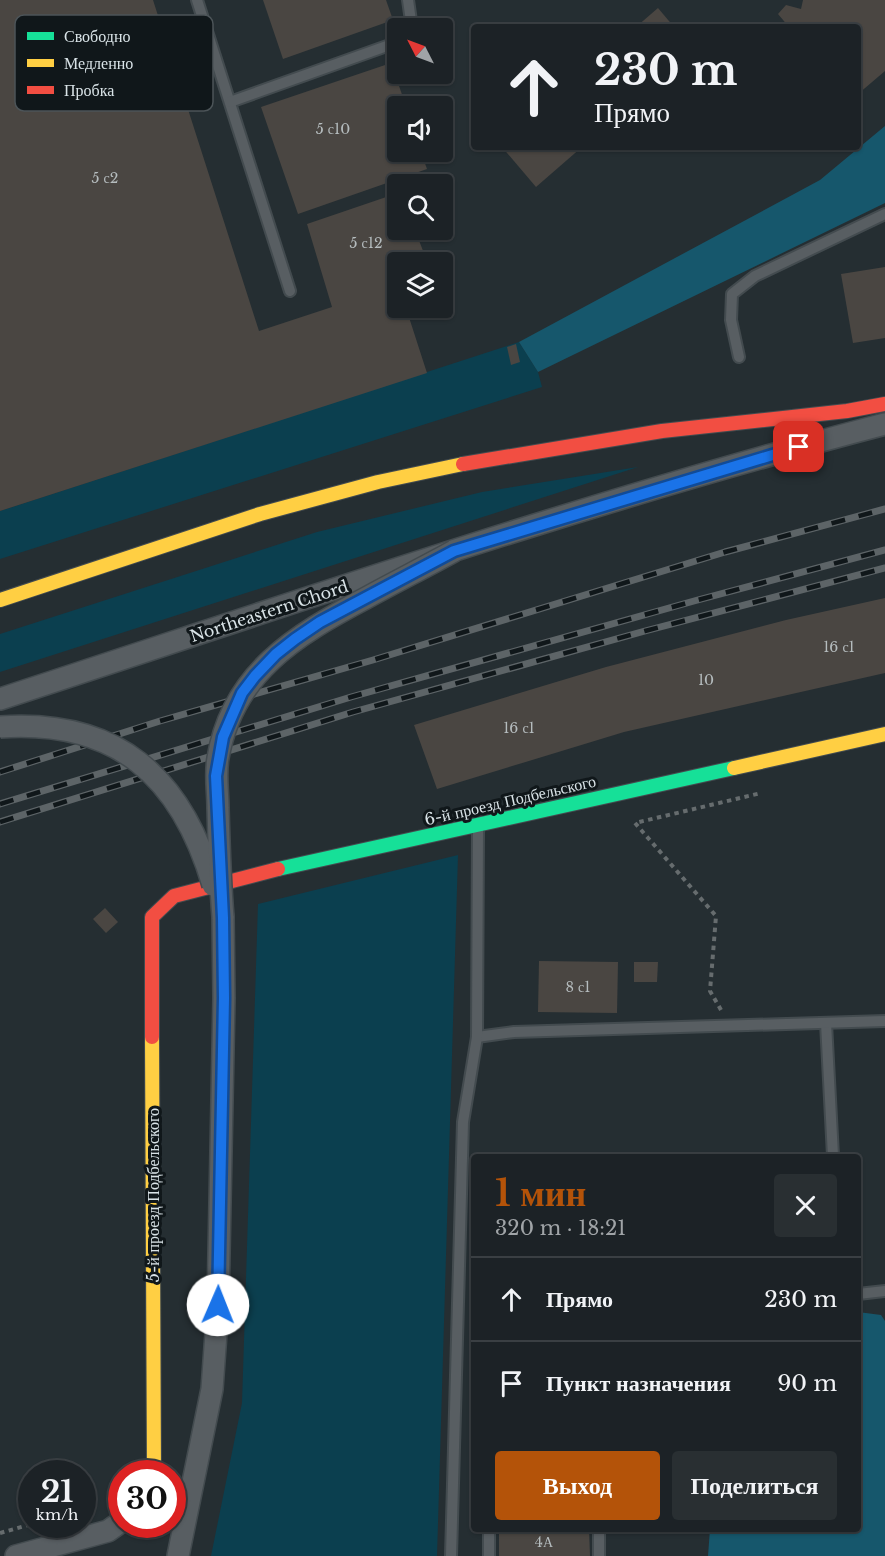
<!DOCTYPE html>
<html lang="ru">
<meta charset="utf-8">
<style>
body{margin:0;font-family:"Libre Baskerville",serif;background:#292f32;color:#f1f3f6;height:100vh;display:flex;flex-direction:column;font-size:22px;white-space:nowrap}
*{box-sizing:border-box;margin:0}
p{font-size:20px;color:#a0a4a7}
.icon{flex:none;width:33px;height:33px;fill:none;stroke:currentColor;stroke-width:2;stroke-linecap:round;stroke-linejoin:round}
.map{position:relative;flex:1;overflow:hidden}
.details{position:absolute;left:471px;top:1154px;width:390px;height:378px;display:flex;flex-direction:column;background:#1c2226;border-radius:6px;box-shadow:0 2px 4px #0004,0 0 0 2px #3a3f43}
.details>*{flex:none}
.banner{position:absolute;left:471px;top:24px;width:390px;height:126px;border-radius:6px;box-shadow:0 2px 4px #0004,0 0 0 2px #3a3f43;background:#1c2226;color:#f1f3f6;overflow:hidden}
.needle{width:39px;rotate:312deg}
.fabs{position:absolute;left:387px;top:18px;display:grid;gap:12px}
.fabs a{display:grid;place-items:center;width:66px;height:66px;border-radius:6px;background:#1c2226;box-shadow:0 2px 4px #0004,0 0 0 2px #3a3f43;font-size:30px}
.speed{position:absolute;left:18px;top:1460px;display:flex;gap:12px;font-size:30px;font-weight:700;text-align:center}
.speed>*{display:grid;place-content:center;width:78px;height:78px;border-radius:50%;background:#1c2226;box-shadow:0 2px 4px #0004,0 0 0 2px #3a3f43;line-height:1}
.speed small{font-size:15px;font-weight:400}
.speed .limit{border:9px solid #d22;background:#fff;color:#111}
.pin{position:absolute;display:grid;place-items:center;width:51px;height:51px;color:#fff;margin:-26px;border-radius:12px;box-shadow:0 3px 9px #0006}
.me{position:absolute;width:66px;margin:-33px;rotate:1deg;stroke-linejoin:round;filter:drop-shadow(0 0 4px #0008)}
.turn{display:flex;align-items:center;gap:21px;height:126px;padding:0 24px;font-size:27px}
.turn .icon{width:78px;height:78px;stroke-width:2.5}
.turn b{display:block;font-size:42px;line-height:51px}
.round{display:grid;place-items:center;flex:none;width:63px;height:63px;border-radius:6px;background:#292f32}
.summary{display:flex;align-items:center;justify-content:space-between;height:102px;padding:0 24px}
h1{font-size:36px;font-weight:700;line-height:45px;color:#b45309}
.action{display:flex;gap:12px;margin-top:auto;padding:12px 24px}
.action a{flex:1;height:69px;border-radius:6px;background:#b45309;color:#fff;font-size:24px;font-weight:700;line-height:69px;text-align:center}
.action a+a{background:#292f32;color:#f1f3f6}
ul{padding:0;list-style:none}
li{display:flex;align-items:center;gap:18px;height:84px;padding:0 24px;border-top:2px solid #3a3f43}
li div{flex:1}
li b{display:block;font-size:22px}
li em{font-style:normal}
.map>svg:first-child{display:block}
</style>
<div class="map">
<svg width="885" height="1556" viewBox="0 0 885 1556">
<rect width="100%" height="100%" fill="#252e32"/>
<g fill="#0b3f4f">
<path d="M519 342 538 372 542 387 0 559V511Z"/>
<path d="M638 467 0 672V634L317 532 482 492Z"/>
<path d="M458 855 437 1556H211L242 1403 258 904Z"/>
</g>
<g fill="#16576c">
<path d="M885 126V203L538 372 519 342 820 180Z"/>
<path d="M858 1312 881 1315 885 1321V1556H708L710 1529 858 1528Z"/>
</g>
<g fill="#4a4642">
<path d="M0 0H153L259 331 332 307 307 224 398 193V230H415L425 256 421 262H398V308H406L427 373 0 511Z"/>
<path d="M263 0H386L393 20 283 59Z"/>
<path d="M803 0H885V71L858 94V27H789L778 14 786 5 801 9Z"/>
<path d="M658 8 674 27H636Z"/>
<path d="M391 63 406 106H398V152H421L427 169 298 214 261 107Z"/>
<path d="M502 147H582L536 187Z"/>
<path d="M885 267V338L853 343 841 274Z"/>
<path d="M516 344 520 362 511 365 507 347Z"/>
<path d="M885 598V673L624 732 437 789 414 725 606 667 786 620Z"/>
<path d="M105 908 118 922 106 933 93 919Z"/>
<path d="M539 961 618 962 617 1013 538 1012Z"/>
<path d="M634 962H658L657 982H634Z"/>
<path d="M499 1528H589L590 1556H499Z"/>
</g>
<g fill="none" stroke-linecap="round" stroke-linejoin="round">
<g stroke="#434b4f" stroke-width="14">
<g id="lane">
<path d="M197 0 290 291"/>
<path d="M408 0 412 28"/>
<path d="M230 102 398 42"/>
<path d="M739 357 731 320 732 294 755 276 885 214"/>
<path d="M826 1023 833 1156"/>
<path d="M477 1037 514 1032 885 1021"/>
<path d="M858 1294 885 1291"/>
<path d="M489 1528V1556"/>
<path d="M599 1528V1556"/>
<path d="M451 1556 463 1122 477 1037 478 828"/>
</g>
</g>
<g stroke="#434b4f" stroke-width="24">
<g id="street">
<path d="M0 699C294 603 586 502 885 424"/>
<path d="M16 1556 108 1531 122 1521"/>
<path d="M178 1556 212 1389 218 1305 224 998 223 917"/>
</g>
</g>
<g stroke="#434b4f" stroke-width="16">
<path id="fast" d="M278 869 734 768"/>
</g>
<g stroke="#434b4f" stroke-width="16">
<g id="slow">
<path d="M0 600 260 514 378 482 463 464"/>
<path d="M734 768 885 734"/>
<path d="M152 1037 154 1473"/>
</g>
</g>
<g stroke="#434b4f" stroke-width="16">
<g id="jam">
<path d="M463 464 662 431 847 411 885 404"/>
<path d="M152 1037V917L174 896 278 869"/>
</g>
</g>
<g stroke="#666c6e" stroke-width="4" stroke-dasharray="4.5 4.5" stroke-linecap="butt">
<path d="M721 1010 710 991 716 916 635 823 761 793"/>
<path d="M82 1509 93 1506 95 1512"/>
<path d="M0 1533 32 1524"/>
</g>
<use href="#lane" stroke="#585e62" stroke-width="10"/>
<use href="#street" stroke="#585e62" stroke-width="21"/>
<use href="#fast" stroke="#16e098" stroke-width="14"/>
<use href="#slow" stroke="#ffcf43" stroke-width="14"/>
<use href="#jam" stroke="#f24e42" stroke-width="14"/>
<g stroke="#5d6467" stroke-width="7">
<g id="rail">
<path d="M0 772 160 721 373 660 725 552 885 509"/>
<path d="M0 804 351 697 694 601 885 550"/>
<path d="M0 822 353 712 645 631 885 568"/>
</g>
</g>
<use href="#rail" stroke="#10171a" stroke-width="4.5" stroke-dasharray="14" stroke-linecap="butt"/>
<g stroke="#434b4f" stroke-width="24" stroke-linecap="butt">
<g id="street-bridge">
<path d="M0 727C117 719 181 776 213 885"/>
<path d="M223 917C220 881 219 845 218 808 218 791 215 775 218 758 232 673 296 635 366 598 395 582 425 567 454 551"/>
</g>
</g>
<use href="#street-bridge" stroke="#585e62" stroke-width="21"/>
</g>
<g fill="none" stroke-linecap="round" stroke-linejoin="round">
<g stroke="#114b97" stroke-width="15">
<path id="route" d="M218 1305 224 998 223 918 216 776 223 737 242 693 255 676 276 654 295 639 320 622 454 551 799 447"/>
</g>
<use href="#route" stroke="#1a73e8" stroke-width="10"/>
</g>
<g text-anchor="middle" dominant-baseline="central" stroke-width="6" stroke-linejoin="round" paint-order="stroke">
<g font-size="14" fill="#b5bcbe">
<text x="333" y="129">5 с10</text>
<text x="105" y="178">5 с2</text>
<text x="366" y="243">5 с12</text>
<text x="839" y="647">16 с1</text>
<text x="706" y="680">10</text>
<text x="519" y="728">16 с1</text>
<text x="578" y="987">8 с1</text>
<text x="544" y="1542">4А</text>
</g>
<g font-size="16" fill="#d9e3e7" stroke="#10171a">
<text transform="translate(269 611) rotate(-18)">Northeastern Chord</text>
<text transform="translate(510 800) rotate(-13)">6-й проезд Подбельского</text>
<text transform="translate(153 1195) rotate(-90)">5-й проезд Подбельского</text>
</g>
</g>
<rect x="15" y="15" width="198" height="96" rx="9" fill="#10171a" stroke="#4c5458" stroke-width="1.5"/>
<rect x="27" y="32" width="27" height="8" fill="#16e098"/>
<rect x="27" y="59" width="27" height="8" fill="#ffcf43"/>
<rect x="27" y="86" width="27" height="8" fill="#f24e42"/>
<g font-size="16" fill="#d9e3e7">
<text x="64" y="42">Свободно</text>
<text x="64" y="69">Медленно</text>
<text x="64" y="96">Пробка</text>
</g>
</svg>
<div class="fabs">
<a><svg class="needle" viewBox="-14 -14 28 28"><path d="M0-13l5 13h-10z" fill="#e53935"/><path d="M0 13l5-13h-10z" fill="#a0a4a7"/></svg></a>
<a><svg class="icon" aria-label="sound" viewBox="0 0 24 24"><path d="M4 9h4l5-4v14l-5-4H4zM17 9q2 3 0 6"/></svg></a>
<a><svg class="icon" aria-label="search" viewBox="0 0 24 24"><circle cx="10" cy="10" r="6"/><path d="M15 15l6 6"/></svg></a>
<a><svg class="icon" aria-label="layers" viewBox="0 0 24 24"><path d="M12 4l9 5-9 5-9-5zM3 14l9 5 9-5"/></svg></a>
</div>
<div class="speed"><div>21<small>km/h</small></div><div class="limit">30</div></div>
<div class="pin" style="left:799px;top:447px;background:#d93025"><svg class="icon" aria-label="arrive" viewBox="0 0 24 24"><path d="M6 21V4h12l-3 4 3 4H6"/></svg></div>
<svg class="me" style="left:218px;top:1305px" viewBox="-20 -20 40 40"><circle r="19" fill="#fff"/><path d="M0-13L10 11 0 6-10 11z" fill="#1a73e8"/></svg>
<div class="banner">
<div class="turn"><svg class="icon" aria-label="ahead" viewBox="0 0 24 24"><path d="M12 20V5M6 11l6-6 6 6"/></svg><div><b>230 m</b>Прямо</div></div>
</div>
<section class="details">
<div class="summary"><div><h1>1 мин</h1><p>320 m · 18:21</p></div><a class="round"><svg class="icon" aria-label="close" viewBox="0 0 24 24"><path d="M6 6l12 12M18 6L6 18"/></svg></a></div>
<ul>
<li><svg class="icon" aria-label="ahead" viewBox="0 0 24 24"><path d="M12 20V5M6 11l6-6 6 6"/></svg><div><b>Прямо</b></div><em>230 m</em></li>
<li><svg class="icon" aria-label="arrive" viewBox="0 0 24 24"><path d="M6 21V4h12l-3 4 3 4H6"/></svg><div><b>Пункт назначения</b></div><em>90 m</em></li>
</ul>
<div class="action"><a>Выход</a><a>Поделиться</a></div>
</section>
</div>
